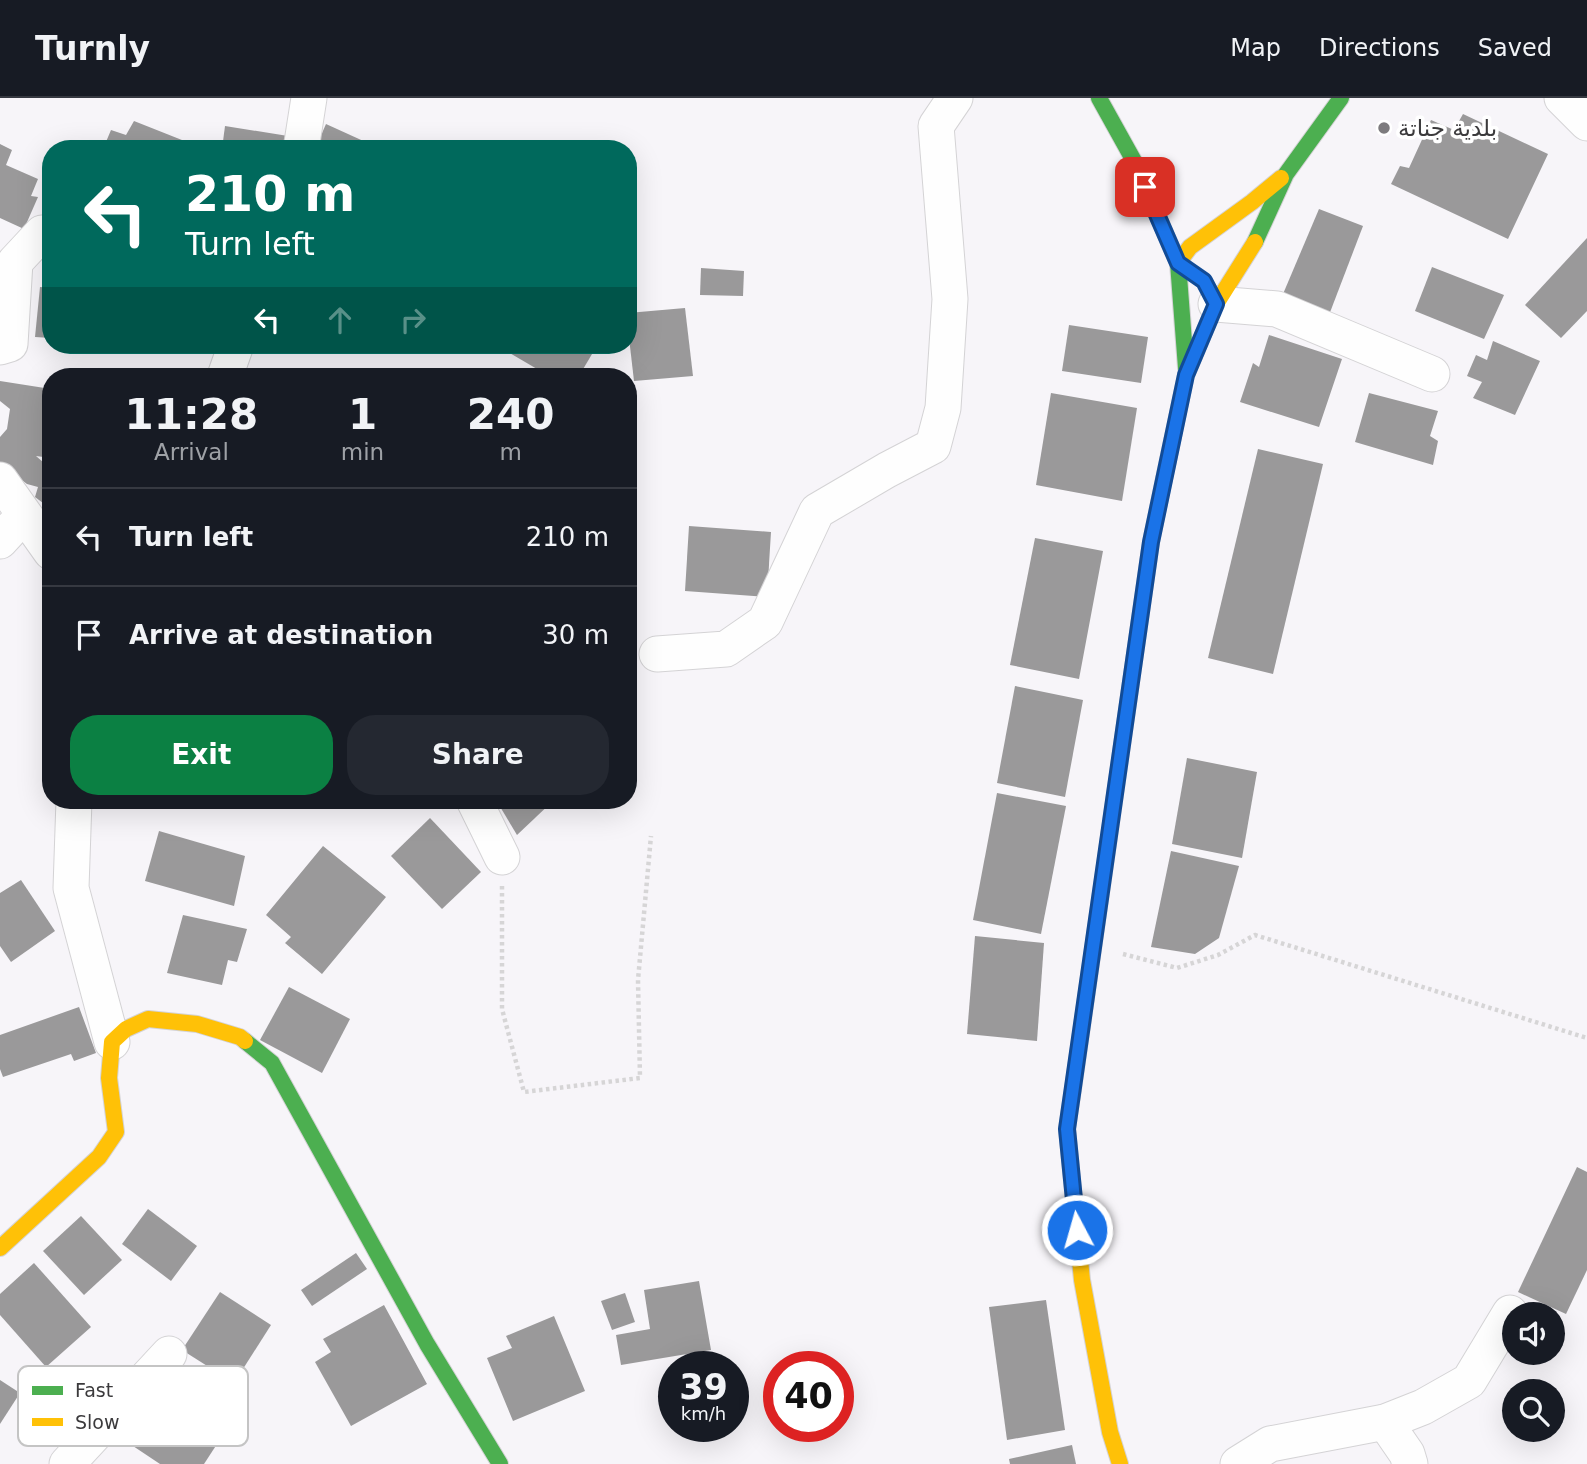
<!DOCTYPE html>
<meta charset="utf-8">
<style>
body{margin:0;font-family:"DejaVu Sans",Vazirmatn,sans-serif;background:#242831;color:#f1f3f6;height:100vh;display:flex;flex-direction:column;font-size:26px;white-space:nowrap}
*{box-sizing:border-box;margin:0}
p{font-size:23px;color:#9ea1a6}
.icon{flex:none;width:38px;height:38px;fill:none;stroke:currentColor;stroke-width:2;stroke-linecap:round;stroke-linejoin:round}
.map{position:relative;flex:1;overflow:hidden}
.side{position:absolute;left:42px;top:270px;width:595px;height:441px;display:flex;flex-direction:column;background:#171b24;border-radius:28px;box-shadow:0 7px 28px #0002}
.side>*{flex:none}
.guide{position:absolute;left:42px;top:42px;width:595px;height:214px;border-radius:28px;box-shadow:0 7px 28px #0002;background:#00695c;color:#fff;overflow:hidden}
.buttons{position:absolute;left:1502px;top:1204px;display:grid;gap:14px}
.buttons a{display:grid;place-items:center;width:63px;height:63px;border-radius:50%;background:#171b24;box-shadow:0 7px 28px #0002;font-size:35px}
.speed{position:absolute;left:658px;top:1253px;display:flex;gap:14px;font-size:35px;font-weight:700;text-align:center}
.speed>*{display:grid;place-content:center;width:91px;height:91px;border-radius:50%;background:#171b24;box-shadow:0 7px 28px #0002;line-height:1}
.speed small{font-size:18px;font-weight:400}
.speed .limit{border:10px solid #d22;background:#fff;color:#111}
.pin{position:absolute;display:grid;place-items:center;width:60px;height:60px;color:#fff;margin:-30px;border-radius:14px;box-shadow:0 4px 10px #0006}
.me{position:absolute;width:77px;margin:-38px;rotate:354deg;stroke-linejoin:round;filter:drop-shadow(0 0 5px #0008)}
.turn{display:flex;align-items:center;gap:24px;height:147px;padding:0 28px;font-size:32px}
.turn .icon{width:91px;height:91px;stroke-width:2.5}
.turn b{display:block;font-size:49px;line-height:60px}
.lanes{display:flex;align-items:center;height:66px;padding:0 28px;background:#0003;justify-content:center;gap:35px;direction:ltr}
.lanes .off{opacity:.35}
.eta{display:flex;justify-content:space-evenly;align-items:center;height:119px;text-align:center}
.eta b{font-size:42px;font-weight:600;line-height:49px}
.button{display:flex;gap:14px;margin-top:auto;padding:14px 28px}
.button a{flex:1;height:80px;border-radius:28px;background:#0b8043;color:#fff;font-size:28px;font-weight:600;line-height:80px;text-align:center}
.button a+a{background:#242831;color:#f1f3f6}
ul{padding:0;list-style:none}
li{display:flex;align-items:center;gap:21px;height:98px;padding:0 28px;border-top:2px solid #363941}
li div{flex:1}
li b{display:block;font-size:26px}
li em{font-style:normal}
header{display:flex;align-items:center;gap:42px;box-sizing:border-box;height:98px;padding:0 35px;background:#171b24;border-bottom:2px solid #363941}
header strong{font-size:33px}
nav{display:flex;gap:38px;margin-inline-start:auto;font-size:24px}
.map>svg:first-child{display:block}
</style>
<header>
<strong>Turnly</strong>
<nav><a>Map</a><a>Directions</a><a>Saved</a></nav>
</header>
<div class="map">
<svg width="1587" height="1366" viewBox="0 0 1587 1366">
<rect width="100%" height="100%" fill="#f7f5f9"/>
<g fill="#9a999a">
<path d="M1463 16 1548 56 1508 141 1391 86 1400 68 1409 70 1431 22 1454 32Z"/>
<path d="M134 23 187 44 184 51H103L111 32 126 37Z"/>
<path d="M326 26 381 51H315Z"/>
<path d="M225 28 288 38 286 51H222Z"/>
<path d="M0 46 12 52 6 67 38 81 31 98 38 99 24 131 0 120Z"/>
<path d="M1319 111 1363 128 1329 217 1283 196Z"/>
<path d="M1587 140V213L1561 240 1525 207Z"/>
<path d="M1432 169 1504 197 1484 241 1415 213Z"/>
<path d="M701 170 744 173 743 198 700 197Z"/>
<path d="M40 189 51 190V240L35 239Z"/>
<path d="M685 210 693 278 634 283 628 231V215Z"/>
<path d="M1069 227 1148 239 1141 285 1062 273Z"/>
<path d="M1269 237 1342 261 1319 329 1240 304 1253 265 1259 269Z"/>
<path d="M1493 243 1540 263 1515 317 1473 300 1482 284 1467 278 1476 257 1487 262Z"/>
<path d="M496 247H587L595 251 579 278H549Z"/>
<path d="M0 283 51 291V360L36 358 51 371V411L35 399 38 389 27 386 0 365V339L7 331 10 311 0 303Z"/>
<path d="M1051 295 1137 310 1122 403 1036 387Z"/>
<path d="M1369 295 1438 313 1430 338 1438 343 1433 367 1355 344Z"/>
<path d="M1258 351 1323 366 1273 576 1208 560Z"/>
<path d="M689 428 771 434 767 499 685 493Z"/>
<path d="M1035 440 1103 453 1079 581 1010 567Z"/>
<path d="M1015 588 1083 602 1065 699 997 685Z"/>
<path d="M1187 660 1257 674 1242 760 1172 746Z"/>
<path d="M997 695 1066 708 1041 836 973 822Z"/>
<path d="M496 702H554L517 737Z"/>
<path d="M430 720 481 774 442 811 391 758Z"/>
<path d="M159 733 245 758 234 808 145 783Z"/>
<path d="M323 748 386 799 322 876 285 845 291 839 266 817Z"/>
<path d="M1171 753 1239 768 1219 840 1195 856 1151 849Z"/>
<path d="M21 782 55 833 11 864 0 848V795Z"/>
<path d="M183 817 247 831 237 864 228 862 222 887 167 875Z"/>
<path d="M975 838 1044 845 1037 943 967 936Z"/>
<path d="M289 889 350 921 322 975 260 942Z"/>
<path d="M79 909 96 955 74 963 71 956 3 979 0 971V937Z"/>
<path d="M1577 1069 1587 1074V1172L1566 1216 1518 1194Z"/>
<path d="M148 1111 197 1148 171 1183 122 1146Z"/>
<path d="M81 1118 122 1162 84 1197 43 1153Z"/>
<path d="M356 1155 367 1171 312 1208 301 1192Z"/>
<path d="M34 1165 91 1229 46 1269 0 1217V1196Z"/>
<path d="M699 1183 711 1252 621 1267 616 1237 650 1231 644 1192Z"/>
<path d="M220 1194 271 1227 234 1285 182 1252Z"/>
<path d="M625 1195 635 1224 612 1232 601 1203Z"/>
<path d="M1046 1202 1065 1332 1007 1342 989 1209Z"/>
<path d="M384 1207 427 1286 351 1328 315 1264 331 1254 323 1241Z"/>
<path d="M554 1218 585 1293 513 1323 487 1260 512 1250 506 1238Z"/>
<path d="M167 1278 232 1323 204 1366H160L124 1342Z"/>
<path d="M0 1282 20 1295 0 1326Z"/>
<path d="M1072 1347 1076 1366H1010L1009 1361Z"/>
</g>
<g fill="none" stroke-linecap="round" stroke-linejoin="round">
<g stroke="#d4d3d5" stroke-width="37">
<g id="street">
<path d="M1562 0 1587 25"/>
<path d="M301 51 309 0"/>
<path d="M1216 206 1277 211 1432 276"/>
<path d="M0 249 10 246 15 164 42 135"/>
<path d="M225 278 236 247"/>
<path d="M0 382 51 454"/>
<path d="M0 443 24 417"/>
<path d="M657 556 726 551 765 524 817 413 887 372 933 348 943 310 950 201 936 28 955 0"/>
<path d="M74 702 71 790 112 944"/>
<path d="M474 702 502 759"/>
<path d="M1385 1324 1407 1356 1410 1366"/>
<path d="M67 1366 169 1256"/>
<path d="M1238 1366 1270 1346 1385 1324 1423 1309 1469 1283 1510 1215"/>
</g>
</g>
<g stroke="#d4d3d5" stroke-width="18">
<g id="fast">
<path d="M1099 0 1134 63 1178 165 1186 270"/>
<path d="M1255 144 1286 76 1341 0"/>
<path d="M245 943 272 965 427 1246 500 1366"/>
<path d="M1073 991 1151 444 1164 381"/>
</g>
</g>
<g stroke="#d4d3d5" stroke-width="18">
<g id="slow">
<path d="M1178 165 1190 149 1252 104 1281 80"/>
<path d="M1164 381 1186 277 1216 206 1255 144"/>
<path d="M1073 991 1067 1031 1082 1182 1110 1334 1120 1366"/>
<path d="M0 1150 99 1059 116 1034 109 980 112 944 126 931 148 921 197 926 240 939 245 943"/>
</g>
</g>
<g stroke="#d6d5d6" stroke-width="4.5" stroke-dasharray="3.5 3.5" stroke-linecap="butt">
<path d="M502 788V911L524 994 640 980 638 882 651 738"/>
<path d="M1123 856 1177 870 1218 857 1255 837 1587 940"/>
</g>
<use href="#street" stroke="#fefefe" stroke-width="35"/>
<use href="#fast" stroke="#4caf50" stroke-width="16"/>
<use href="#slow" stroke="#ffc107" stroke-width="16"/>
</g>
<g fill="none" stroke-linecap="round" stroke-linejoin="round">
<g stroke="#114b97" stroke-width="18">
<path id="route" d="M1077 1132 1067 1031 1151 444 1186 277 1216 206 1204 183 1178 165 1145 89"/>
</g>
<use href="#route" stroke="#1a73e8" stroke-width="12"/>
</g>
<circle fill="#7d7b7e" stroke="#fff" stroke-width="2.5" cx="1384" cy="30" r="7"/>
<g text-anchor="middle" dominant-baseline="central" stroke-width="7" stroke-linejoin="round" paint-order="stroke">
<g font-size="23" fill="#3b3a3c" stroke="#fff" text-anchor="start">
<text x="1398" y="30">بلدية جناتة</text>
</g>
</g>
<rect x="18" y="1268" width="230" height="80" rx="10" fill="#fff" stroke="#c4c4c4" stroke-width="2"/>
<rect x="32" y="1288" width="31" height="9" fill="#4caf50"/>
<rect x="32" y="1320" width="31" height="8" fill="#ffc107"/>
<g font-size="19" fill="#3b3a3c">
<text x="75" y="1299">Fast</text>
<text x="75" y="1331">Slow</text>
</g>
</svg>
<div class="buttons">
<a><svg class="icon" aria-label="sound" viewBox="0 0 24 24"><path d="M4 9h4l5-4v14l-5-4H4zM17 9q2 3 0 6"/></svg></a>
<a><svg class="icon" aria-label="search" viewBox="0 0 24 24"><circle cx="10" cy="10" r="6"/><path d="M15 15l6 6"/></svg></a>
</div>
<div class="speed"><div>39<small>km/h</small></div><div class="limit">40</div></div>
<div class="pin" style="left:1145px;top:89px;background:#d93025"><svg class="icon" aria-label="arrive" viewBox="0 0 24 24"><path d="M6 21V4h12l-3 4 3 4H6"/></svg></div>
<svg class="me" style="left:1077px;top:1132px" viewBox="-20 -20 40 40"><circle r="17" fill="#1a73e8" stroke="#fff" stroke-width="3"/><path d="M0-11L8 9 0 5-8 9z" fill="#fff"/></svg>
<div class="guide">
<div class="turn"><svg class="icon" aria-label="left" viewBox="0 0 24 24"><path d="M17 20v-9H6M10 6l-5 5 5 5"/></svg><div><b>210 m</b>Turn left</div></div>
<div class="lanes"><svg class="icon" aria-label="left" viewBox="0 0 24 24"><path d="M17 20v-9H6M10 6l-5 5 5 5"/></svg><svg class="icon off" aria-label="ahead" viewBox="0 0 24 24"><path d="M12 20V5M6 11l6-6 6 6"/></svg><svg class="icon off" aria-label="right" viewBox="0 0 24 24"><path d="M7 20v-9h11M14 6l5 5-5 5"/></svg></div>
</div>
<section class="side">
<div class="eta">
<div><b>11:28</b><p>Arrival</p></div>
<div><b>1</b><p>min</p></div>
<div><b>240</b><p>m</p></div>
</div>
<ul>
<li><svg class="icon" aria-label="left" viewBox="0 0 24 24"><path d="M17 20v-9H6M10 6l-5 5 5 5"/></svg><div><b>Turn left</b></div><em>210 m</em></li>
<li><svg class="icon" aria-label="arrive" viewBox="0 0 24 24"><path d="M6 21V4h12l-3 4 3 4H6"/></svg><div><b>Arrive at destination</b></div><em>30 m</em></li>
</ul>
<div class="button"><a>Exit</a><a>Share</a></div>
</section>
</div>
